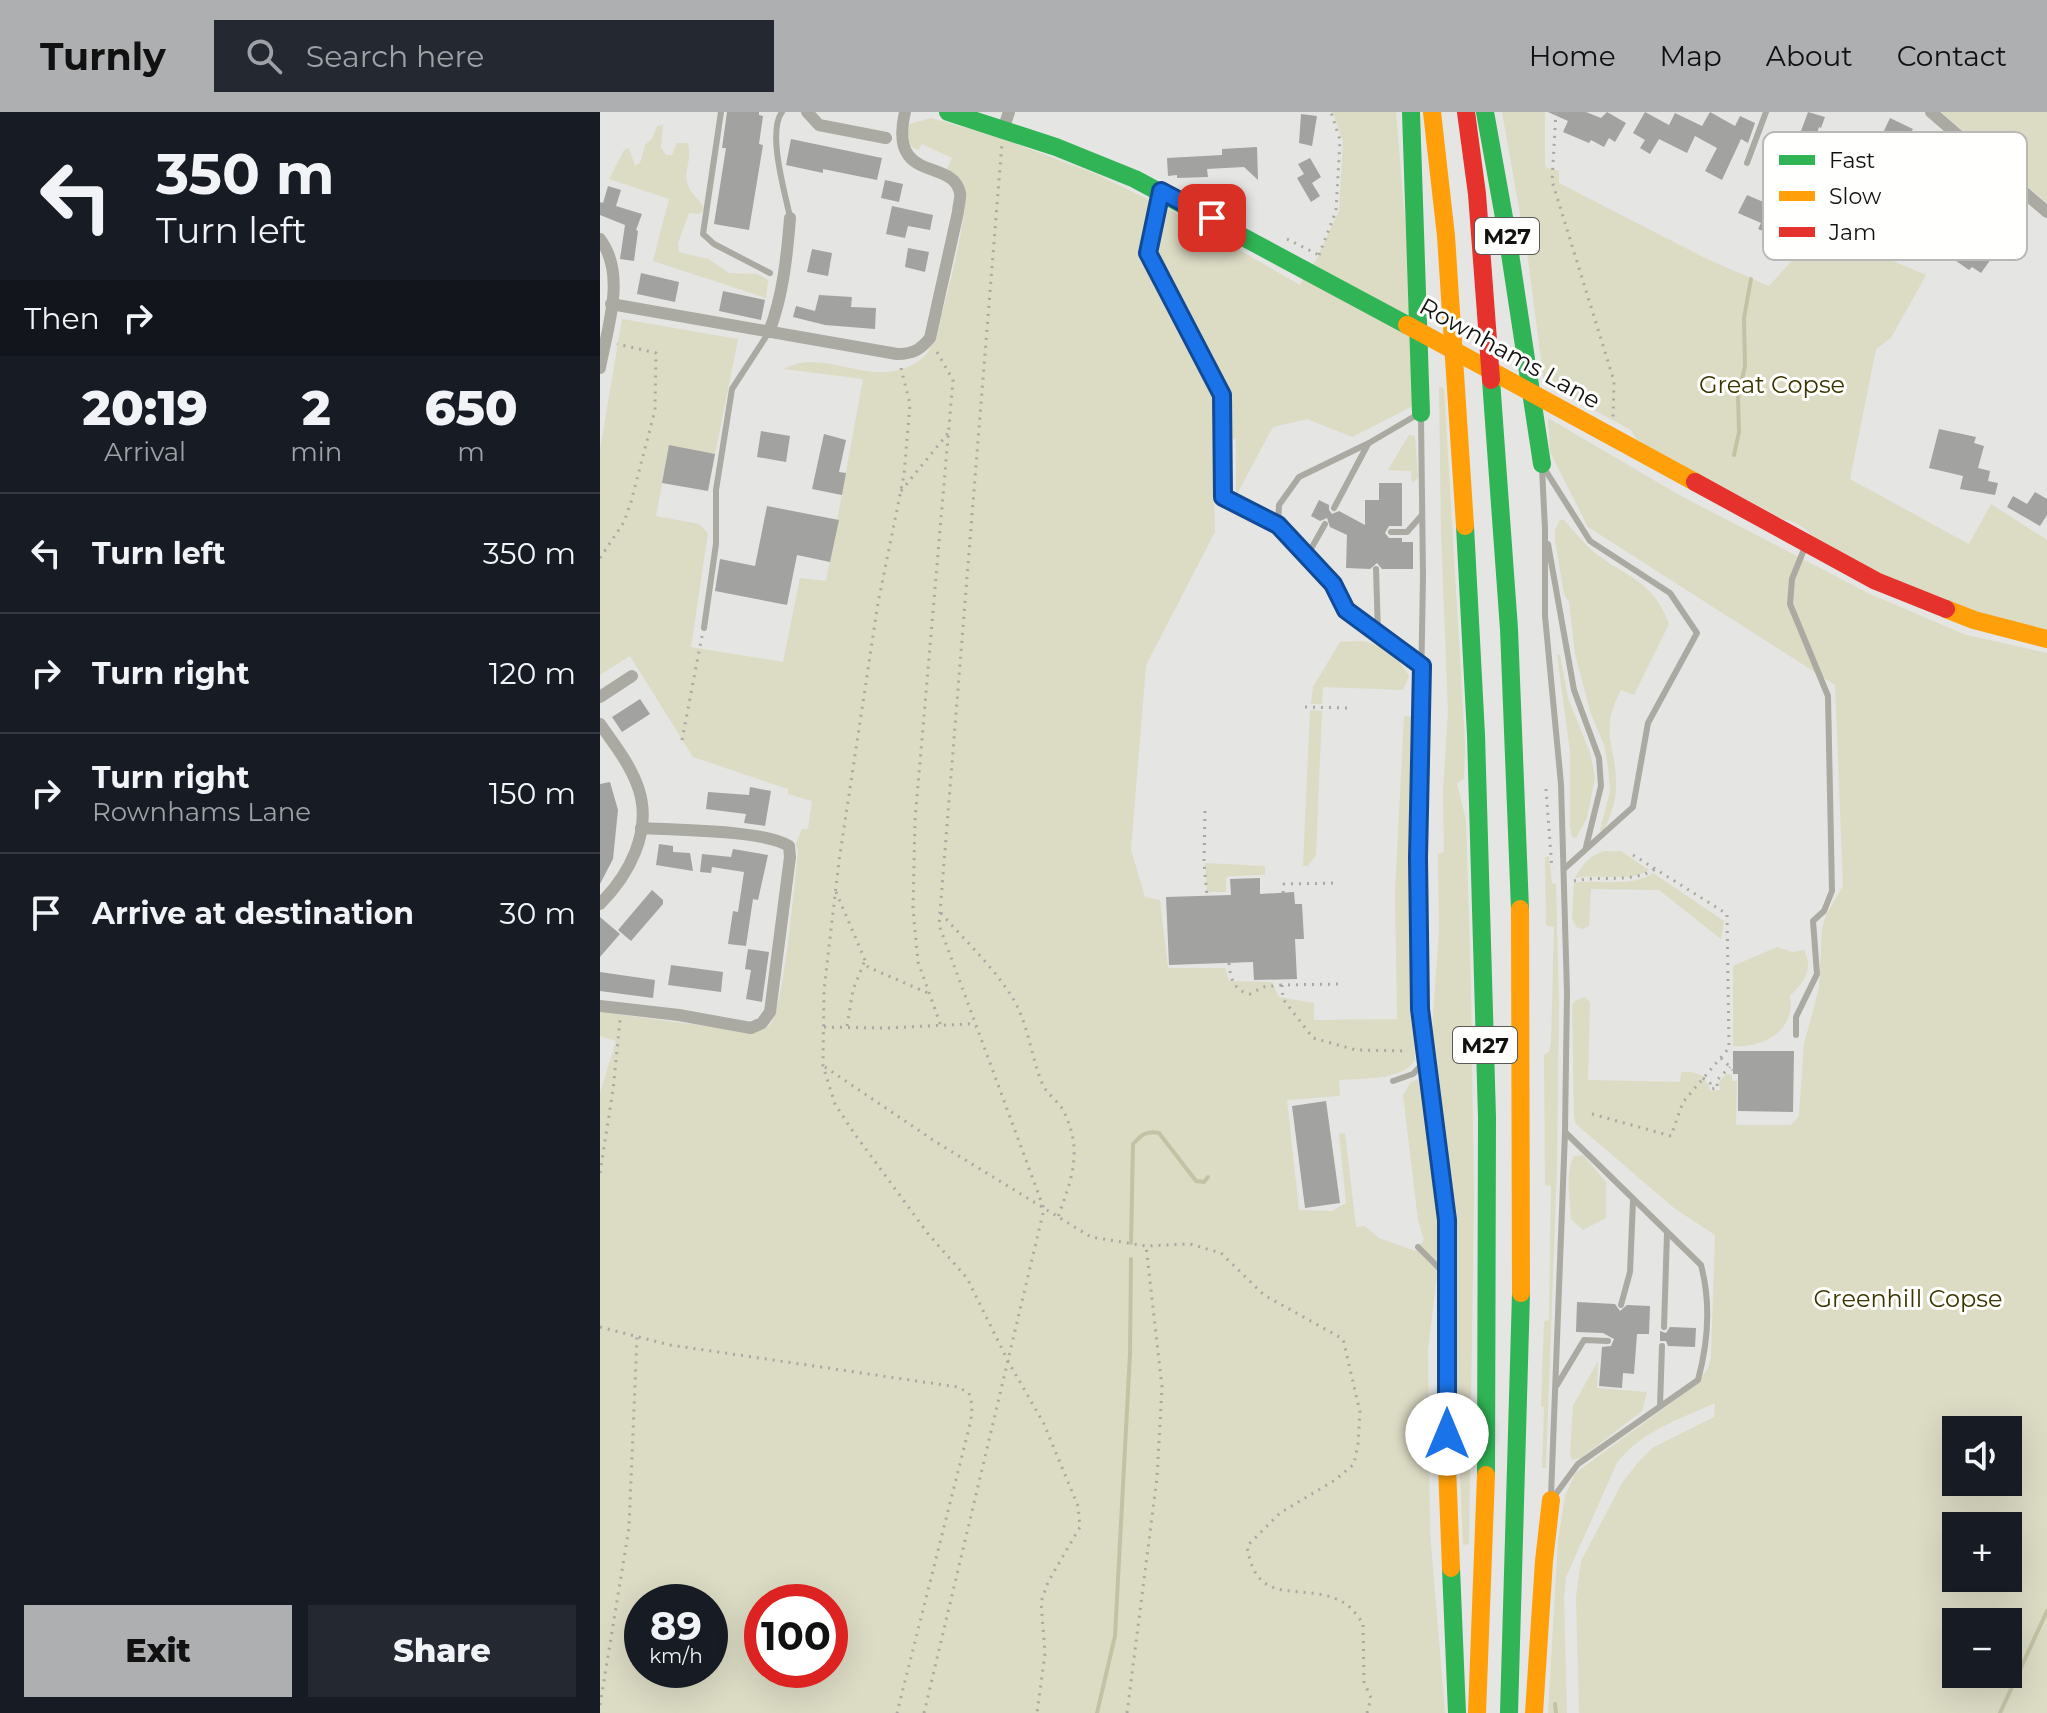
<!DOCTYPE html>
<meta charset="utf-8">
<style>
body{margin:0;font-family:Montserrat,sans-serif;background:#242831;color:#f1f3f6;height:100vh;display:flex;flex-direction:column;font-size:30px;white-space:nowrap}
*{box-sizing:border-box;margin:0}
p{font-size:26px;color:#9ea1a6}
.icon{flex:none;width:44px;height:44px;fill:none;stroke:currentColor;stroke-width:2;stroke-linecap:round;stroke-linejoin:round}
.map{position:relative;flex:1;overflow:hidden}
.details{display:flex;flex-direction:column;background:#171b24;width:600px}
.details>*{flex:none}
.banner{background:#171b24;color:#f1f3f6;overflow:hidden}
.fabs{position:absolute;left:1342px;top:1304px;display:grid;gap:16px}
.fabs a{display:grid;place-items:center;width:80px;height:80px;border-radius:0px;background:#171b24;box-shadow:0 8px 32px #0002;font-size:40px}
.speed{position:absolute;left:24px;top:1472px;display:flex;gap:16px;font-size:40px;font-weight:700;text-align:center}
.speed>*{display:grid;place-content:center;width:104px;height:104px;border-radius:50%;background:#171b24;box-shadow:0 8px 32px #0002;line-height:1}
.speed small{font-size:20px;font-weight:400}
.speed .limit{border:12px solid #d22;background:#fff;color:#111}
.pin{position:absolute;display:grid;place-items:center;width:68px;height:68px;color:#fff;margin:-34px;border-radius:16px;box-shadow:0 4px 12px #0006}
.me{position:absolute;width:88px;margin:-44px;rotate:0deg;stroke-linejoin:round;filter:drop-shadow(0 0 6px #0008)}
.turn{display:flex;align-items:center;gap:28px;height:168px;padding:0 24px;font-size:36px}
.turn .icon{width:104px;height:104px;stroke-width:2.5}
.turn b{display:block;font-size:56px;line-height:68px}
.then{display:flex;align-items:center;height:76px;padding:0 24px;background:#0003;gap:16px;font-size:30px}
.eta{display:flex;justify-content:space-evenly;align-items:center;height:136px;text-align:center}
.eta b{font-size:48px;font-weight:800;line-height:56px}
.primary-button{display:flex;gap:16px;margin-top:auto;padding:16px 24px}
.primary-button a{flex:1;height:92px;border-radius:0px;background:#aeafb0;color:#111;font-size:32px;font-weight:800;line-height:92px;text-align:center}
.primary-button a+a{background:#242831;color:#f1f3f6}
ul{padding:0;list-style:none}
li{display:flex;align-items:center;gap:24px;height:120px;padding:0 24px;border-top:2px solid #363941}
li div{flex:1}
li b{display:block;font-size:30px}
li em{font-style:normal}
header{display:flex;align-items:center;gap:48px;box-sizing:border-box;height:112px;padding:0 40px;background:#aeafb0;color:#111}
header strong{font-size:38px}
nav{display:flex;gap:44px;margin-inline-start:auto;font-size:28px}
.search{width:560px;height:72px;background:#242831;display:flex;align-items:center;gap:20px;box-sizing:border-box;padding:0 28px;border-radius:0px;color:#9ea1a6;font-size:30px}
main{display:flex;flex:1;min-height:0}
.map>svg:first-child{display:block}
</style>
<header>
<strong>Turnly</strong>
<div class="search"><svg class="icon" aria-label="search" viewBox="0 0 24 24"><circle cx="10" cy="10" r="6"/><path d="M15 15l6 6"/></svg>Search here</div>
<nav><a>Home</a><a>Map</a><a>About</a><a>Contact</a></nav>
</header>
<main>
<section class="details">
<div class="banner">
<div class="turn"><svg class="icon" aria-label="left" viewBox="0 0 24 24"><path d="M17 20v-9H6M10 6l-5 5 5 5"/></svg><div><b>350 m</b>Turn left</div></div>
<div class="then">Then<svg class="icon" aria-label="right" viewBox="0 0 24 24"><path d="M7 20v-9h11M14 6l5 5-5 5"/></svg></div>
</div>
<div class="eta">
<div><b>20:19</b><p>Arrival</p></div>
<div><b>2</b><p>min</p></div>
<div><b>650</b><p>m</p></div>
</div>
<ul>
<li><svg class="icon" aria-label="left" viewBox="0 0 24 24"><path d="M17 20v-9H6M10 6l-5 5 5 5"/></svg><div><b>Turn left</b></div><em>350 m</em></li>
<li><svg class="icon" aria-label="right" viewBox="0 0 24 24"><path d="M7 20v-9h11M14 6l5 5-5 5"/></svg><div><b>Turn right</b></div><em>120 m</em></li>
<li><svg class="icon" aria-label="right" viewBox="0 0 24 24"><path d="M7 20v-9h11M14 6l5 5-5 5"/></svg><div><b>Turn right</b><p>Rownhams Lane</p></div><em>150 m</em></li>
<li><svg class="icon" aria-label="arrive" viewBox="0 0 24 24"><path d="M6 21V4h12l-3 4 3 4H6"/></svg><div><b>Arrive at destination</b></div><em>30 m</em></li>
</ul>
<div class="primary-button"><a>Exit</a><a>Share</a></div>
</section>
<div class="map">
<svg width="1447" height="1601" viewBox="0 0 1447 1601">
<rect width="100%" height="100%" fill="#e5e5e3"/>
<g fill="#dcdbc4" fill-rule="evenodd">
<path d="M733 0H796L812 194 813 294 752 325 707 307 673 315 636 384V326L613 335 615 420 546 553 531 738 545 785 560 788 568 856H625L629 869 672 870 679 885 714 891V908L797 907 795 781 804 604 814 605 810 772 815 948C802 969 761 966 739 968L740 984 687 988 699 1098 732 1099 746 1091 739 1022 745 1021 756 1115 765 1114 779 1126 815 1139 824 1128 818 1108 803 983 811 970 819 967 822 970 839 1100 838 1155 828 1238 830 1421 845 1601H0V981L16 929 0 924V900L151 920C156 918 165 917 169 914 184 901 195 765 198 739L196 732 202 717H208L212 689 188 682V677L93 645 30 544 0 563V338L22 207 138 227 115 342 69 334 56 404 99 412 108 421 91 535 183 550 200 466 226 469 263 267 184 257C221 236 267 272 305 256 315 252 324 247 329 238 340 220 369 100 365 81 363 71 355 64 347 57L352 46 322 32 318 38 307 32 306 20 310 12 331 6 392 23 496 62 570 98 700 173 716 148 739 99 743 30ZM42 1490H110V1558H42ZM162 1490H230V1558H162Z"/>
<path d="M902 0H945V55L959 59V71L1107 147 1169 174 1220 118 1326 163 1291 226 1276 237 1250 367 1369 432 1391 392 1447 428V520L1353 494 1237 442C1217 431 1206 411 1183 407L1049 335 1036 327 1031 318 944 271 928 147Z"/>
<path d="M1341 0H1447V91Z"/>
<path d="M63 13 61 35 66 43H72L77 31H88C92 49 84 58 87 70 89 82 101 87 104 98L100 102 89 101 78 131 79 140 108 147 129 161 157 162 168 168 166 186 53 149 69 87 9 67 24 38 29 36 35 54 40 51 45 33 52 27 57 14Z"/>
<path d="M839 275 844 276 865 631 864 667 857 671 866 708 871 876 874 1086 869 1432 863 1433 857 1288 855 1089 831 932 839 820 838 742 844 740 843 679 848 600 841 420Z"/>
<path d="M948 306 1081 384 1270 482 1366 523 1447 541V1601H979L976 1485 981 1449 1022 1371 1036 1353 1052 1336 1114 1305 1115 1291C1080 1307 1040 1320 1017 1351L966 1465 964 1487 967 1601H948L958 1428 965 1384 975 1362 982 1356 1096 1273 1108 1256 1111 1245 1115 1123 1074 1096 976 1012 974 1005 972 893 976 888 985 885 990 890 988 968 1080 970 1081 960H1092L1103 964 1111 979 1120 978 1119 970 1126 962 1132 963V969H1137L1136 1013H1191L1199 1004 1204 932 1219 876 1222 817 1226 803 1243 774 1235 573 988 415 950 340ZM1356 1318H1408V1370H1356ZM1356 1414H1408V1466H1356ZM1356 1510H1408V1562H1356Z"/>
<path d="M809 323 815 324 818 366 812 371 811 359 788 358Z"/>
<path d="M960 408H964C972 417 980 427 989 436 1021 464 1053 466 1069 512L1034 583 1021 578C997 623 1018 634 1016 678 1015 693 1009 707 1003 721L1000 718 1010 680 1008 654 1004 633 990 599 975 542 969 490 964 482 955 428V418Z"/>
<path d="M763 529C788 536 795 542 809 564L803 578 723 575 722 592H711L713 575 740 530Z"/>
<path d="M957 542 960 543 968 586 990 641 995 665 987 706 976 726 972 725 970 714V640Z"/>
<path d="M710 598 722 599 716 743 708 754H703Z"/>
<path d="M1006 739H1021L1049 758C1029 771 998 761 975 766 982 753 990 742 1006 739Z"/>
<path d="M949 744 952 771 956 772 959 889 957 1054 946 1356H942L944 1295 941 1294 944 1209 949 1208 951 1074 945 1073 944 943 949 940 951 930 954 815 946 813 945 745Z"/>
<path d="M605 751 665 754V763L630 764 626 766V780H607Z"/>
<path d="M1053 761 1124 809 1121 827 1059 778 991 777 989 814 982 817 976 815 972 805 974 771C1000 767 1032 776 1053 761Z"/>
<path d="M1177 835 1193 840 1204 838C1214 859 1204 869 1190 884 1196 919 1163 936 1133 934V854Z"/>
<path d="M983 1043 1006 1070V1106L983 1118 971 1107C970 1088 965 1061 974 1044Z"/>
<path d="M998 1249 997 1276 1047 1280 1042 1299 981 1346 972 1348 970 1344 973 1294Z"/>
</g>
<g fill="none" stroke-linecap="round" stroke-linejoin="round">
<g stroke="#c4c2a5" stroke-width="4">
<path d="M1134 343 1139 320 1138 285 1145 254 1144 206 1151 167"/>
<path d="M531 1131 533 1032C541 1023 547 1018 559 1021L596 1069 604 1070 608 1065"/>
<path d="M955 1592 956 1601"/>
<path d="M497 1601 515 1524 530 1242 531 1147"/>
<path d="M1400 1601 1447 1499"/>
</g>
</g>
<g fill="#a2a2a0">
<path d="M127 0H159V3L163 4 159 32 163 33 149 118 114 112 126 36H122Z"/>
<path d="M948 0H986L1001 6 1007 0 1026 11 1015 30 1009 26 1004 35 991 28 989 31 963 20 968 9Z"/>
<path d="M1045 0 1069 13 1075 1 1102 14 1110 0 1135 14 1140 4 1155 11 1148 31 1141 27 1122 68 1105 59 1117 36 1095 24 1087 41 1059 27 1050 42 1040 36 1045 28 1033 21Z"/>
<path d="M1208 0 1225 5 1221 16 1219 15 1204 60 1168 43 1177 26 1195 35Z"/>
<path d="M701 2 717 4 712 34 699 31Z"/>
<path d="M1290 6 1313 17 1308 26 1330 38 1332 33 1348 41 1345 49 1359 63 1365 57 1387 79 1369 98 1336 66 1334 71 1308 57 1296 79 1284 72 1296 50 1274 40Z"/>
<path d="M191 27 282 46 277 68 223 57V61L186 53Z"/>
<path d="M657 35 658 68 644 55 607 57 608 65 577 66V63L568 64 567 46 622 43V37Z"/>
<path d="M710 46 721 65 712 71 720 84 711 90 697 66 704 62 698 52Z"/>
<path d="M285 68 303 72 299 90 281 86Z"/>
<path d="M8 74 21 78 16 94 42 102 36 118 38 119 34 149 20 147 25 113 0 103V90L3 91Z"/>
<path d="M1147 83 1194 103 1183 127 1158 117 1161 111 1138 101Z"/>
<path d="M292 94 333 103 330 118 308 114 305 126 286 122Z"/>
<path d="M1372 116 1395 132 1387 145 1391 147 1381 161 1372 155 1369 158 1352 146Z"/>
<path d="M308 136 329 140 325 160 305 155Z"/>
<path d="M212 137 232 141 228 164 207 160Z"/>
<path d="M41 161 79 170 75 190 37 182Z"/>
<path d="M123 179 165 188 161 208 119 199Z"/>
<path d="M219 183 252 185 251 195 276 196 275 217 225 213 193 205 196 194 215 199Z"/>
<path d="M1339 317 1376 325 1374 331 1384 334 1378 356 1390 359 1388 369 1398 371 1395 383 1360 377 1363 364 1329 356Z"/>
<path d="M161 319 190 324 186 350 157 345Z"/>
<path d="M224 322 246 328 239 360 246 361 242 383 212 377Z"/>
<path d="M69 333 115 342 108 379 62 371Z"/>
<path d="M779 371H802V414H789L785 421 789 426H802V430H813V457H782L777 451 770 457 746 456 747 423 730 415 727 406 720 409 711 404 719 388 729 393V398L732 402 739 399 765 413V388H779Z"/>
<path d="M1435 380 1447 387V403L1440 414 1407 395 1413 384 1427 392Z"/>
<path d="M167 394 239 408 230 450 197 443 187 493 115 479 120 447 155 454Z"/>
<path d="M40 587 50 602 22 620 12 605Z"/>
<path d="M10 670 18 698 13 747 0 772V672Z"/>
<path d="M150 675 171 679 165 714 144 711 146 702 106 697 108 680 149 683Z"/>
<path d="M59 732 73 734V740L90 741 93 759 56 753Z"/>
<path d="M133 737 168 743 158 788 153 787 146 834 128 832 133 799 138 800 144 760 112 755 111 761 100 760 102 742 131 745Z"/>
<path d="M660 766V782L694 780 695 792H702L704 827H695L697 867 654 868 653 850 569 853 566 785 631 783 630 767Z"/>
<path d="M52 778 63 788V792L31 829 18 818Z"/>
<path d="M0 805 20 822 0 845Z"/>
<path d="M148 837 169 840 162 890 146 887 151 858 145 857Z"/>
<path d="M71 853 123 860 121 880 68 873Z"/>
<path d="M0 860 55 868 53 886 0 879Z"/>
<path d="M1133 939H1194L1193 1000 1138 999V962H1133Z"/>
<path d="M726 989 740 1091 705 1096 692 994Z"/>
<path d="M977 1190 1015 1192 1020 1199 1027 1193 1050 1194 1049 1222H1037L1034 1262 1023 1261 1022 1276 999 1274 1002 1235 1011 1234 1014 1227 1003 1221 976 1220Z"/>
<path d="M1070 1215 1096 1216 1095 1235 1068 1234 1066 1229H1060V1219L1066 1221Z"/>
</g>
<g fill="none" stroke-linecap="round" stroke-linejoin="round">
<g stroke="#a9a9a2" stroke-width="3" stroke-dasharray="2 6" stroke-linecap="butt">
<path d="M956 0 952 69 1014 269 1013 308"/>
<path d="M687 127 719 143"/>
<path d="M719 143 736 99 740 28 731 0"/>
<path d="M337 240 353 268 315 708 313 796 318 850 341 914"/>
<path d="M301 256 310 292 304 363 278 491 239 749 224 878 223 954 235 992 254 1021 329 1123 367 1166 408 1249 444 1312 478 1394 480 1415 448 1470 441 1490 445 1541 437 1601"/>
<path d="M301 379 349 320"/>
<path d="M0 446 24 410 31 390 55 298 56 241 17 232"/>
<path d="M705 595 747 596"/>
<path d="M82 628 102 524"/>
<path d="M946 677 952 757"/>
<path d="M605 699 604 751 607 784"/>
<path d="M974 769C1001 763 1031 772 1055 757"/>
<path d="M236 780 268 855 330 882"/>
<path d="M683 781 684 772 738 771"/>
<path d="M341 801C366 830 396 857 415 890 429 916 431 944 442 971 446 982 459 989 464 1000 483 1039 472 1066 458 1105"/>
<path d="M629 851C630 866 634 879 650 882L663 875 682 873"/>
<path d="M738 872 682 873 683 887 713 926 756 938 808 939"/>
<path d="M247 914 253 878 265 848"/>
<path d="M224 915 286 916 369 912 376 915"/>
<path d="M1121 946 1133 958"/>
<path d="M225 955 336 1030 491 1125 546 1134 590 1132 621 1141 664 1183 743 1227 760 1300 758 1332 754 1352 735 1368 680 1401 647 1434C657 1501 705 1466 746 1492 752 1496 758 1505 763 1511L764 1570 771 1586 767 1601"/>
<path d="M1103 966 1110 971 1111 977 1118 976 1116 969 1130 955"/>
<path d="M992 1002 1071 1024 1083 990 1129 936 1127 802 1030 741"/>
<path d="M0 1061 13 978 20 908"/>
<path d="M0 1215 70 1233 358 1275 369 1281 372 1293 371 1308 297 1601"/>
<path d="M0 1593 29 1416 37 1225"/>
<path d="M324 1601 444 1097 339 813 402 31"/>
<path d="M527 1601 557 1366 562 1275 546 1134"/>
</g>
<g stroke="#aaaaa2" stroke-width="6">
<path d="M121 0 103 122 114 132 170 161"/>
<path d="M182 0C167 20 185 81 190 105"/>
<path d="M1147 51 1166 0"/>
<path d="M560 82 548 141 622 283 623 385 678 413"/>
<path d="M815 304 769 331 699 365 679 393 678 413 733 472 746 498 822 554"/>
<path d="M821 305 823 464 818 746 820 897 847 1108 846 1160"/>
<path d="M942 356 945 417"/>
<path d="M944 356 990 429 1070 481 1097 521 1048 611 1033 695 965 756"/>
<path d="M734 396 768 332"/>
<path d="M945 416V504L961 672 967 880 965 1020 951 1384"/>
<path d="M791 420H807L822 403"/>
<path d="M948 432 974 578 999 646 1001 674 986 735"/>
<path d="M707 444 725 412"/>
<path d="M776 457 778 521"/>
<path d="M104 516 116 432V378L132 277 169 220"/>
<path d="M1196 923V905L1217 862 1213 809 1224 799 1232 779 1228 584 1190 492 1192 467 1205 435"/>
<path d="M793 969 813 962 825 949"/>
<path d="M818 1135 844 1161"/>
<path d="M1021 1193 1030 1160 1033 1089"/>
<path d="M1064 1215 1067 1121"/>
<path d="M957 1273 984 1228 1008 1229"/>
<path d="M1060 1294 1062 1234"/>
<path d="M955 1383 978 1352 1098 1268C1108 1231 1111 1191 1101 1153L965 1020"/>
</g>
<g stroke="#aaaaa2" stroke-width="12">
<path d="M207 0 219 13 286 26"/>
<path d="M1331 0 1447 100"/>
<path d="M404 15 409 0"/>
<path d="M0 127C27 163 7 216 0 256"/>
<path d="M11 192 297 242C313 242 320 238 330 226L358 100C358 95 361 86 360 81 353 45 288 73 305 0"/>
<path d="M169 220C183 184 187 144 190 106"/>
<path d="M0 585 32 564"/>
<path d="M0 612C14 632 31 653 39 678 52 720 29 763 0 792"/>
<path d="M0 894 79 903 151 916 162 911 170 900 190 745 189 734C164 718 75 718 41 716"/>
</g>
<g stroke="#30b455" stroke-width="18">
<path d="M348 0 456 35 535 67 807 213"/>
<path d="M811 0 821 301"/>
<path d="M885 0 907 122 942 352"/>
<path d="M891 268 909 517 920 797"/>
<path d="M865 414 876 623 887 1005 886 1363"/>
<path d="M851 1456 857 1601"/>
<path d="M909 1601 921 1181"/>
</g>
<g stroke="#ff9f0a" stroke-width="18">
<path d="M832 0 846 124 865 414"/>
<path d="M807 213 1095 370"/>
<path d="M1346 497 1374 508 1447 527"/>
<path d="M920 797 921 1181"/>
<path d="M846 1164 847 1354 851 1456"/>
<path d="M877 1601 886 1363"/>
<path d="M934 1601 944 1449 951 1388"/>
</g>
<g stroke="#e5322d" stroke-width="18">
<path d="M866 0 877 82 891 268"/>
<path d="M1095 370 1276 469 1346 497"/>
</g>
</g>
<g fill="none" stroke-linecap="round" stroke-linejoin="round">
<g stroke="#114b97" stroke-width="20">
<path id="route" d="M612 106 561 79 548 141 622 283 623 385 678 413 733 472 746 498 822 554 818 746 820 897 847 1108V1322"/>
</g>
<use href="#route" stroke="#1a73e8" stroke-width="14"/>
</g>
<g text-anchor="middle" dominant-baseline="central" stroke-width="6" stroke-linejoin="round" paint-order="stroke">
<g fill="#fffffe" stroke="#595957" stroke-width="2">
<rect x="875" y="106" width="64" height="36" rx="6"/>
<rect x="853" y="915" width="64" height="36" rx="6"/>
</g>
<g font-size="22" font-weight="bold" fill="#121210">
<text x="907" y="124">M27</text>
<text x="885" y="933">M27</text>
</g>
<g font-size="24" fill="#121210" stroke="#fffffe">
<text transform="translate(910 241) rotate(29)">Rownhams Lane</text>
</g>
<g font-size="24" fill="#3a3501" stroke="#fffffe">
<text x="1172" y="272">Great Copse</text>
<text x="1308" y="1186">Greenhill Copse</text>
</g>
</g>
<rect x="1163" y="20" width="264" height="128" rx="12" fill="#fffffe" stroke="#b8b8b7" stroke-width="2"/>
<rect x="1179" y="43" width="36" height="10" fill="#30b455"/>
<rect x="1179" y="79" width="36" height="10" fill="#ff9f0a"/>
<rect x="1179" y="115" width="36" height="10" fill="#e5322d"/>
<g font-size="22" fill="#121210">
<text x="1229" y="56">Fast</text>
<text x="1229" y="92">Slow</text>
<text x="1229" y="128">Jam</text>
</g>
</svg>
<div class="fabs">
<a><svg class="icon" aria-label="sound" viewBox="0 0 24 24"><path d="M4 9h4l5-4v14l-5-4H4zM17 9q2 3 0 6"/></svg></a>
<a>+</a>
<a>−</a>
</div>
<div class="speed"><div>89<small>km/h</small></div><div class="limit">100</div></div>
<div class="pin" style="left:612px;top:106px;background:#d93025"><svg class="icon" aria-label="arrive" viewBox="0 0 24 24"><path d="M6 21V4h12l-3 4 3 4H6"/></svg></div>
<svg class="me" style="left:847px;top:1322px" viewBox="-20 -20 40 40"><circle r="19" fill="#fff"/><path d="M0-13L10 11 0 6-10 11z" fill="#1a73e8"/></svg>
</div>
</main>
